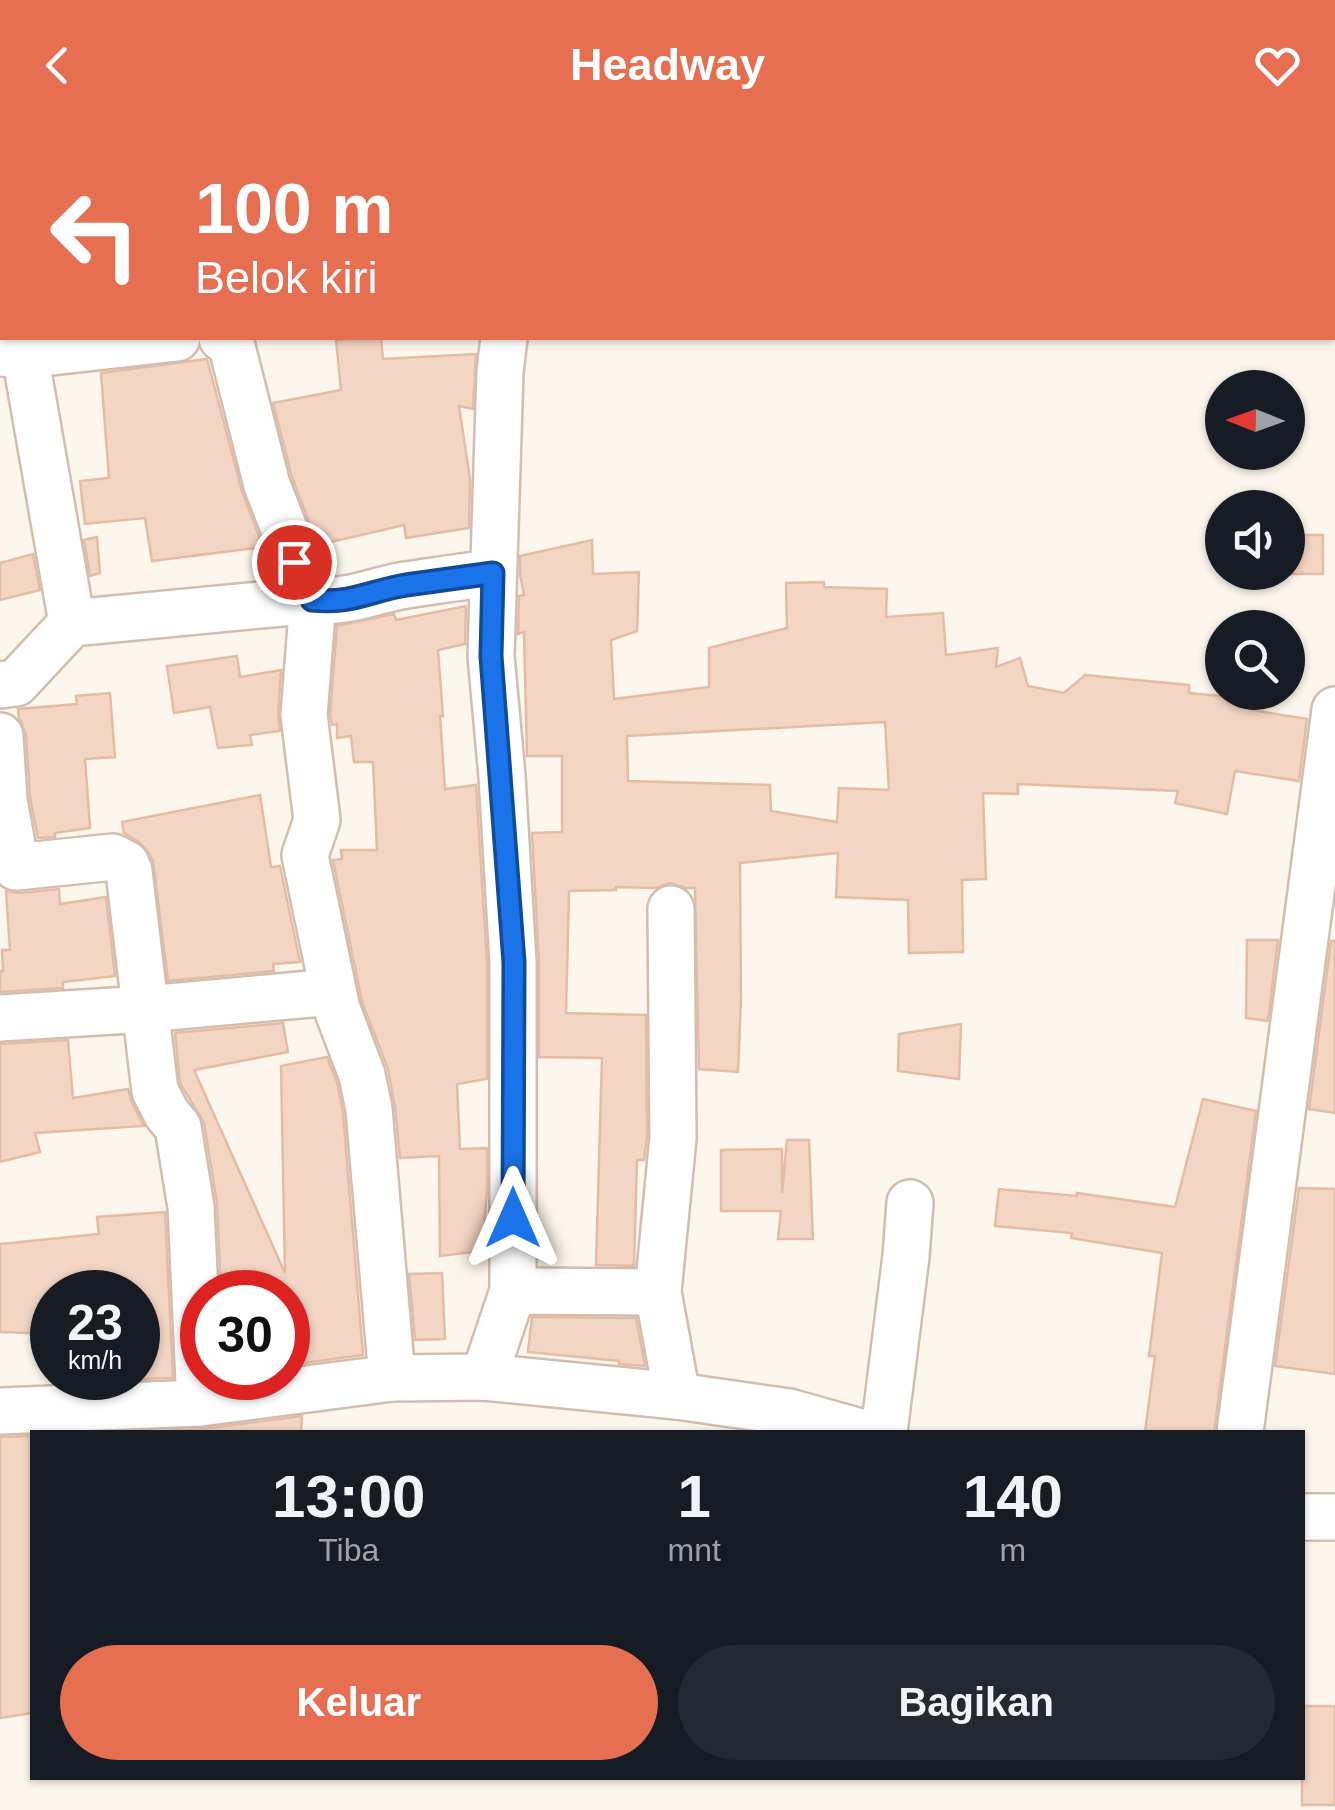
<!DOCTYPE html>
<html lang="id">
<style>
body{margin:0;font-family:Helvetica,sans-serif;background:#242831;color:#f1f3f6;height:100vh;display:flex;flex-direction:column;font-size:38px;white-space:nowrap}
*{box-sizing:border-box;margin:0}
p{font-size:32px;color:#9ea1a6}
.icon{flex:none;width:55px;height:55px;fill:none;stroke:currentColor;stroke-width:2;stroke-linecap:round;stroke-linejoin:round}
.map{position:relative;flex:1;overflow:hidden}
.drawer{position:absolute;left:30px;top:1300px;width:1275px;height:350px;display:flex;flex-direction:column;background:#171b24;border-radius:0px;box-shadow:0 2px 8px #0004}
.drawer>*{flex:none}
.top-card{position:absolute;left:0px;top:0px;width:1335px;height:210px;box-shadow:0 2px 8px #0004;background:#e76f51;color:#fff;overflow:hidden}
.needle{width:65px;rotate:271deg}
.controls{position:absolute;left:1205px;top:240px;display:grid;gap:20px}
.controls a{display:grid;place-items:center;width:100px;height:100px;border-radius:50%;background:#171b24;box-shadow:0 2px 8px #0004;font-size:50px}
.speed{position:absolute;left:30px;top:1140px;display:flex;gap:20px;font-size:50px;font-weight:700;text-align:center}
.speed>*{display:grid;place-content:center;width:130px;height:130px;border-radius:50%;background:#171b24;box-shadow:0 2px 8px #0004;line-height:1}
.speed small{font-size:25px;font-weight:400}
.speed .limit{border:15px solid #d22;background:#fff;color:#111}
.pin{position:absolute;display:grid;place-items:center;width:85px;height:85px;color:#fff;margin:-42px;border:5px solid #fff;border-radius:50%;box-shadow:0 2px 10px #0007}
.me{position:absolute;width:110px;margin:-55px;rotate:0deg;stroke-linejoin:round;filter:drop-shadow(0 0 8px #0008)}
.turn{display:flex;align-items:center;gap:35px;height:210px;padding:0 30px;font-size:45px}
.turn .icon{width:130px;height:130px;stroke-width:2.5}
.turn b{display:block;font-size:70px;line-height:85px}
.eta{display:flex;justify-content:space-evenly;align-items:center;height:170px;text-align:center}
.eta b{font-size:60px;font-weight:800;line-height:70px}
.cta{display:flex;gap:20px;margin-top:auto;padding:20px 30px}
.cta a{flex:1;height:115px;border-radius:60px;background:#e76f51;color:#fff;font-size:40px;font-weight:800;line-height:115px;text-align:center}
.cta a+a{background:#242831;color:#f1f3f6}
header{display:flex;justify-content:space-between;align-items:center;height:130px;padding:0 30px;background:#e76f51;color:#fff;font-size:45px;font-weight:800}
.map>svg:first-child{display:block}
</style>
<header><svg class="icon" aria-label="back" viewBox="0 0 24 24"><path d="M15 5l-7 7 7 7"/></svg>Headway<svg class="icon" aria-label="heart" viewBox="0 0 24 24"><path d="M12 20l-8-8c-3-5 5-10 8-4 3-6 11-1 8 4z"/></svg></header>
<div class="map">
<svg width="1335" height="1680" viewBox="0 0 1335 1680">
<rect width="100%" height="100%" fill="#fdf6ec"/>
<g fill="#f3d5c3" stroke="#e6bba3" stroke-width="2.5" fill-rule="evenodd">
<path d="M356 208H381L383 229 476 224 473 279 459 276 470 349 469 398 406 408 404 395 318 415 292 347 273 273 341 260 336 210Z"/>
<path d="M207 229 242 361 263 417 152 431 145 388 85 394 80 351 109 348 101 243Z"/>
<rect x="1288" y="405" width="35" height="39"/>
<path d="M97 407 100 443 90 446 84 410Z"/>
<path d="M592 410 593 444 639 442 637 501 611 510 614 569 709 557V518L787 498 786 453 824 452V457L887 459 886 487 943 483 946 525 998 518 996 537 1020 528 1028 556 1064 563 1085 545 1189 555V563L1253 569 1252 580 1307 589 1299 651 1235 641 1227 684 1175 673 1178 661 1018 654V664L983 663 986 749 962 750 963 822 909 823 908 770 836 767 838 723 740 733 741 869 738 942 699 939 695 758H686L670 753 656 758 616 757V760L569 761 566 883 646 885 647 1007 644 1030H637L634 1136 596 1135 602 928 539 927V832L532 703 562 702V626H527L524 502 518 504 519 466 524 465 520 444V426ZM885 592 889 660 839 658 837 692 771 681 770 655 628 651 627 606Z"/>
<path d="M33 424 40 460 0 470V433Z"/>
<path d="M466 476 465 514 438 520 443 586H440L445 659 476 655 487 833V949L457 954 460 1019 487 1018V1061L482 1121 440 1126 439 1026 400 1028 395 977 388 939 362 872 333 730 342 729 341 720H377L373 632H354L351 606 337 608V594L332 595 330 584 337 496 394 484 396 490Z"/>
<path d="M237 526 240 547 281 540 278 583 280 601 250 605 252 615 218 618 210 577 174 583 167 536Z"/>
<path d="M110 563 115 627 85 629 90 698 55 703V707L38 708 30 667 26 604 19 588 18 579 77 574 76 566Z"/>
<path d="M260 665 271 737 280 736 300 832 273 834 274 841 168 851 153 731 149 723 139 712 124 703 122 692Z"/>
<path d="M59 759 60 774 106 767 115 846 63 852V858L0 862V841H3L2 820H10L6 761 19 763Z"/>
<path d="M1247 810H1278L1268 891 1246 888Z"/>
<path d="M1331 811H1335V983L1309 979Z"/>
<path d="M283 893 288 922 194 940 285 1143 281 936 327 927 337 952 343 983 363 1225 288 1235V1162H221L217 1073 204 993 180 953 175 903Z"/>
<path d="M961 894 959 949 898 941 899 904Z"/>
<path d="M68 910 73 968 128 959 132 973 144 996 35 1003 40 1022 0 1032V914Z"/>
<path d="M1203 969 1256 981 1214 1302H1145L1155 1226H1149L1162 1123 1071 1108 1072 1103 995 1096 999 1059 1077 1066V1063L1175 1077Z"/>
<path d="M787 1010H809L813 1109H778L781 1081H721V1020L782 1019V1063Z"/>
<path d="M1299 1058 1335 1059V1244L1275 1236Z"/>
<path d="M165 1082 173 1248 138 1249V1162H52V1204L0 1202V1114L99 1104 97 1087Z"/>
<path d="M442 1143 445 1209 415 1210 409 1144Z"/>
<path d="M532 1187 636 1188 645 1236 619 1234V1231L528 1222Z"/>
<path d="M302 1286 301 1302H138L203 1299Z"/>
<path d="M32 1306V1583L0 1588V1307Z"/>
<rect x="1302" y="1576" width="33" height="99"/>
</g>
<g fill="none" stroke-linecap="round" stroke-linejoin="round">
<g stroke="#d1beb0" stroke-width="50">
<g id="street">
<path d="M194 2V0"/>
<path d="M671 2 674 0"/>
<path d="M222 208 231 213 267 355 292 419 293 432 308 454 313 470C352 473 370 461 406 455 435 451 464 446 493 443"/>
<path d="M504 208 500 242 491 526 502 646 513 832V1161"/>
<path d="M0 223 25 225 177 208"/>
<path d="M25 225 72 493"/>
<path d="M0 555 16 553 72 493 313 470 304 585 317 690 305 725 337 879 362 945 369 979 392 1248 200 1273 0 1281"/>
<path d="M0 606 4 670 16 737 113 727 126 734 129 741 155 961 167 984 178 997 191 1077 200 1273"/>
<path d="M671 779 673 1008 658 1162 677 1266"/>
<path d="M0 888 146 879 333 862"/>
<path d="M484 1247 513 1161 658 1162"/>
<path d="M392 1248 484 1247 677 1266 789 1282 860 1302"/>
<path d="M884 1302 906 1126 910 1073"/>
<path d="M1240 1302 1335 580"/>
<path d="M1302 1387H1335"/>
</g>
</g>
<use href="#street" stroke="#fff" stroke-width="45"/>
</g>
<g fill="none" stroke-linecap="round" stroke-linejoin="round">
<g stroke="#114b97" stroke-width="25">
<path id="route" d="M294 432 308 454 312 470C352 474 370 461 406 455 435 451 464 447 493 443L491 526 514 832 513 1088"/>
</g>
<use href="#route" stroke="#1a73e8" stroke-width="18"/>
</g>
</svg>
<div class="controls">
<a><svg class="needle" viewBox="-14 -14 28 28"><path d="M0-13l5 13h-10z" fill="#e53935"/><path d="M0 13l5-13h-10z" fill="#9ea1a6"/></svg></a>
<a><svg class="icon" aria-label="sound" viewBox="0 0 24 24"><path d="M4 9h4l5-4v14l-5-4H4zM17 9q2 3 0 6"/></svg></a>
<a><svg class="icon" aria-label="search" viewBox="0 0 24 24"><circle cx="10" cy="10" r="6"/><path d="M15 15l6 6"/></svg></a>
</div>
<div class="speed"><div>23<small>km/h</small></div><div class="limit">30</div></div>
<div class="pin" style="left:294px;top:432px;background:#d93025"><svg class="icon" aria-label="arrive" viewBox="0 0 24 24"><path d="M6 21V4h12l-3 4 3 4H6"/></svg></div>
<svg class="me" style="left:513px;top:1088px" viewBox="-20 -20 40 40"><path d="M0-17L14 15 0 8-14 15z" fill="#1a73e8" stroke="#fff" stroke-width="4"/></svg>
<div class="top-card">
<div class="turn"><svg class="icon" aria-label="left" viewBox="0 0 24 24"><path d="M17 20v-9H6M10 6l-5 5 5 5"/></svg><div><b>100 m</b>Belok kiri</div></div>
</div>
<section class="drawer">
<div class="eta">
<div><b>13:00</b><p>Tiba</p></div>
<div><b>1</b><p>mnt</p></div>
<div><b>140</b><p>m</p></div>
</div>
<div class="cta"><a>Keluar</a><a>Bagikan</a></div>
</section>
</div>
